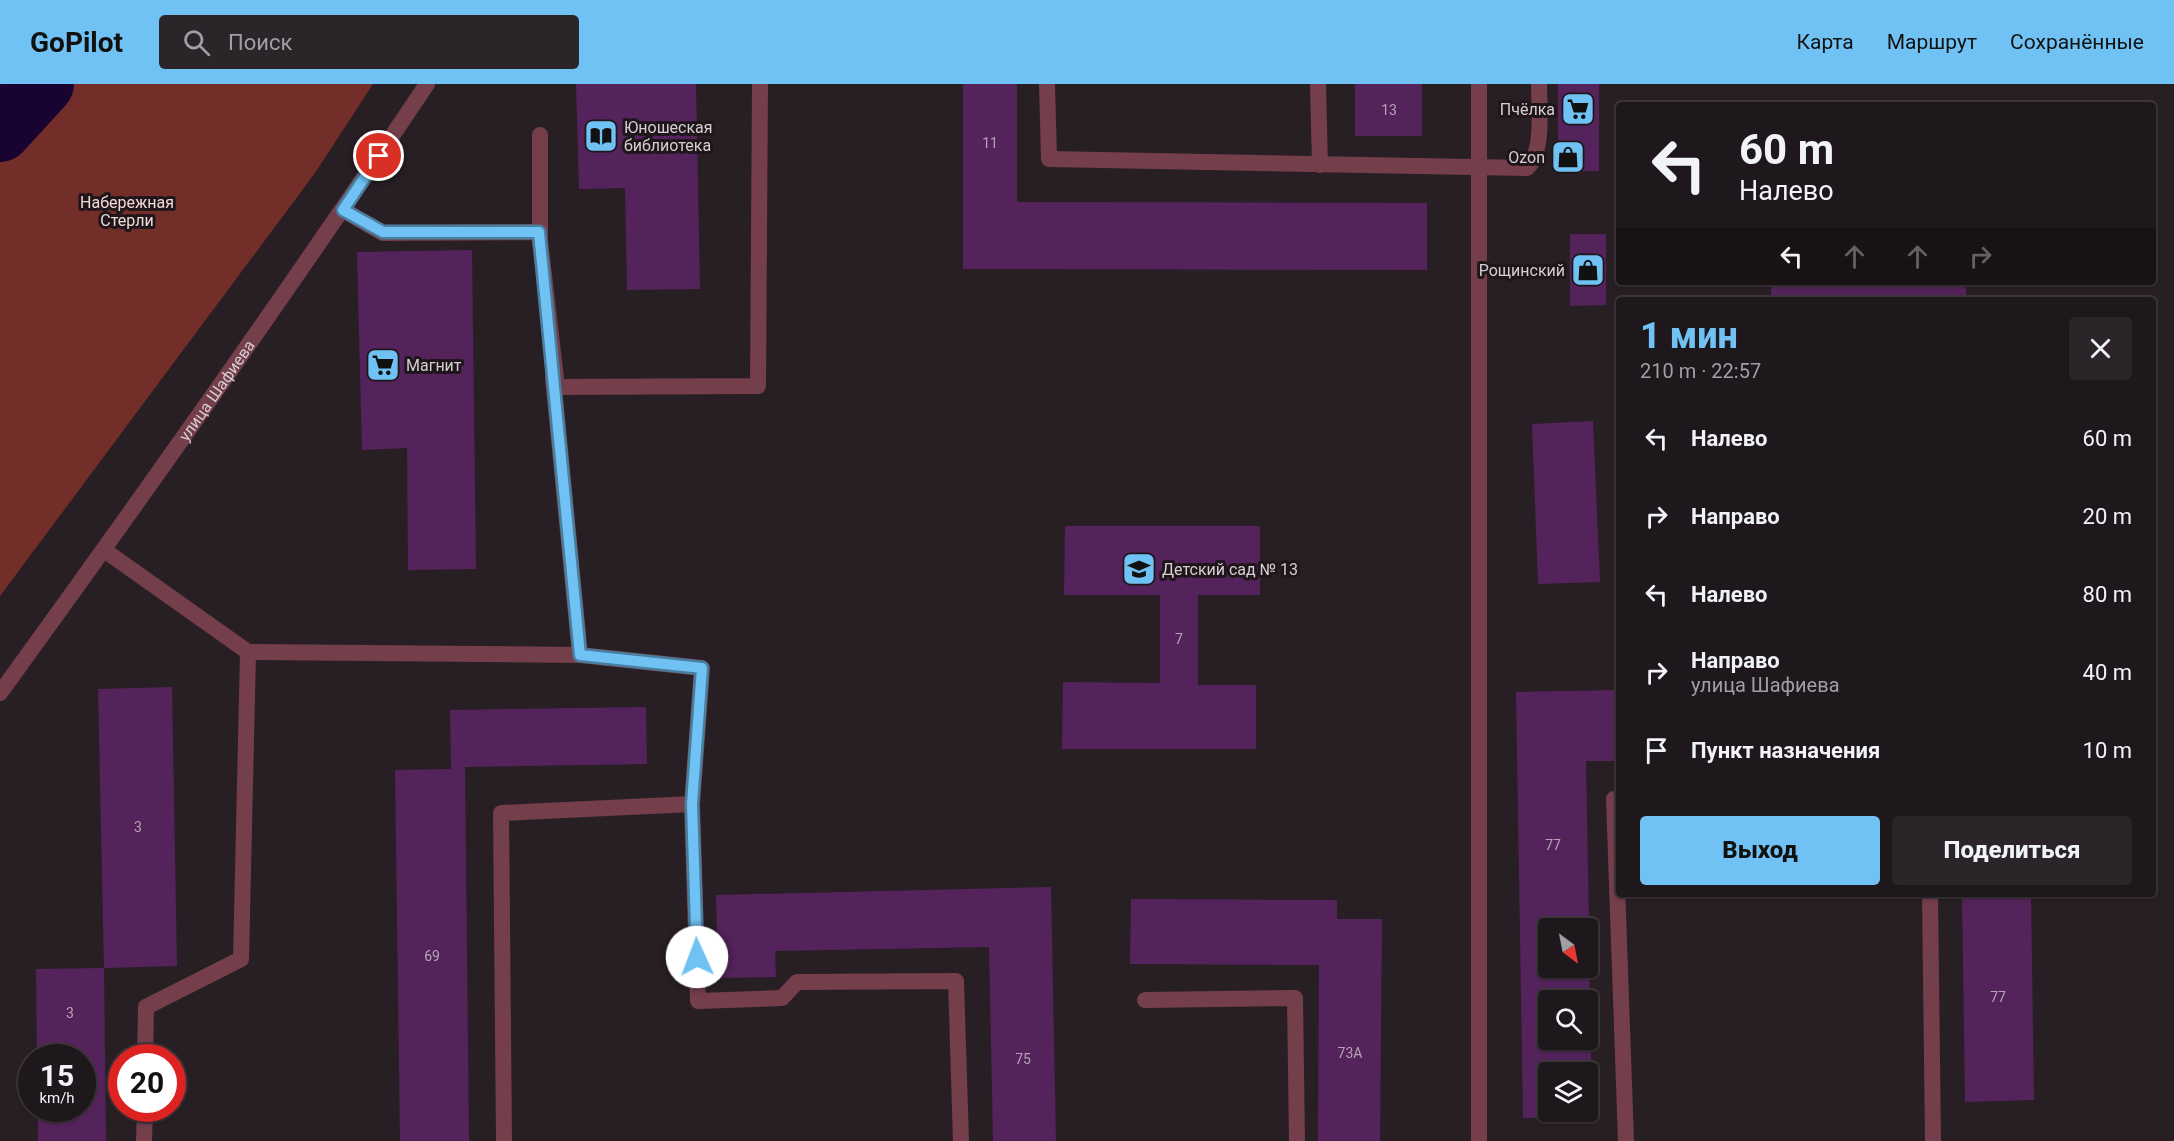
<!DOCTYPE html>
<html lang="ru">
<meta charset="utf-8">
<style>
body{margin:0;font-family:Roboto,sans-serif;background:#2b2428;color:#f1f3f6;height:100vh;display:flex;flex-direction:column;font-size:22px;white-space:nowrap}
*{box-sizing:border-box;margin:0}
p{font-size:20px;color:#a19fa3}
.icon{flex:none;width:33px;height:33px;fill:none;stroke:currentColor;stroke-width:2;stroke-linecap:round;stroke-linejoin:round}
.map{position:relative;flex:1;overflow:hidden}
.side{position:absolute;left:1616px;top:213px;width:540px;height:600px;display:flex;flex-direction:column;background:#1e171b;border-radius:6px;box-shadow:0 2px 4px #0004,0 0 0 2px #3c363a}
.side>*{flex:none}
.hud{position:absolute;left:1616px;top:18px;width:540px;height:183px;border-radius:6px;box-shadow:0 2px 4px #0004,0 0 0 2px #3c363a;background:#1e171b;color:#f1f3f6;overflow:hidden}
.needle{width:39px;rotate:148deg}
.buttons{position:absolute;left:1538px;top:834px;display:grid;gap:12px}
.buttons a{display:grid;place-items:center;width:60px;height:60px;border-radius:6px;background:#1e171b;box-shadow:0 2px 4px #0004,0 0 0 2px #3c363a;font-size:30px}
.speed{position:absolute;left:18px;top:960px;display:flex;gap:12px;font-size:30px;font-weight:700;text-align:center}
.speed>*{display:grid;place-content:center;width:78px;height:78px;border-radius:50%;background:#1e171b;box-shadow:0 2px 4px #0004,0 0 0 2px #3c363a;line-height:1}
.speed small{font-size:15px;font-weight:400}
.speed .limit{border:9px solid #d22;background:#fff;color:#111}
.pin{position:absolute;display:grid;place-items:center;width:51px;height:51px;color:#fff;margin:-26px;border:3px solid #fff;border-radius:50%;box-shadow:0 2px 6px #0007}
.me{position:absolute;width:66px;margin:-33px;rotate:358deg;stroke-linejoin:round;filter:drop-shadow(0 0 4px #0008)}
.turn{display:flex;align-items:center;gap:21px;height:126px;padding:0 24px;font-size:27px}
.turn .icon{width:78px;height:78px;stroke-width:2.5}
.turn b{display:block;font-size:42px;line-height:51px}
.lanes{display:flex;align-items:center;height:57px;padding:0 24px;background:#0003;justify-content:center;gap:30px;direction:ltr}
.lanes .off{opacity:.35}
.round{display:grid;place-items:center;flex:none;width:63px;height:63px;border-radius:6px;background:#2b2428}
.summary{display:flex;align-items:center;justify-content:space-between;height:102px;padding:0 24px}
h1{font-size:36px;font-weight:800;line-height:45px;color:#70c2f4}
.action{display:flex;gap:12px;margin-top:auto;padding:12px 24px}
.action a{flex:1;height:69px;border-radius:6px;background:#70c2f4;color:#111;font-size:24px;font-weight:800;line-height:69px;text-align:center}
.action a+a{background:#2b2428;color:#f1f3f6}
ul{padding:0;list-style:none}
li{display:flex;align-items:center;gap:18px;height:78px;padding:0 24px}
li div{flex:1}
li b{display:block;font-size:22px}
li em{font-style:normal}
header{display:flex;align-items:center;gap:36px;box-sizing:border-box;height:84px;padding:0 30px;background:#70c2f4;color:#111}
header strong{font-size:28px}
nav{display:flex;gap:33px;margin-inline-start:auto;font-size:21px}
.search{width:420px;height:54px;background:#2b2428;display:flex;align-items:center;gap:15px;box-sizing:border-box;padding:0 21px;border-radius:6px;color:#a19fa3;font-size:22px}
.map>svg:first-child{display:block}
</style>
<header>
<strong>GoPilot</strong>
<div class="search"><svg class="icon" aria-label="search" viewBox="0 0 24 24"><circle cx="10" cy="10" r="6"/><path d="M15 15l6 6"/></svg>Поиск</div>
<nav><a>Карта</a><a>Маршрут</a><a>Сохранённые</a></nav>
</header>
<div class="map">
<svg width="2174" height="1057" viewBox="0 0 2174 1057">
<rect width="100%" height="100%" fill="#281f24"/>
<path fill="#742e29" d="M0 0H373L315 89 0 512Z"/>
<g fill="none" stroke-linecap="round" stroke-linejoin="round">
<path stroke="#190331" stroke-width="62" d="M0 47 43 0"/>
</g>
<g fill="#54235b" fill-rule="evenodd">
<path d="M576 0H696L700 205 627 206 625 104 579 105Z"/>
<path d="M963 0H1017V118L1427 119V186L963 185Z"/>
<rect x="1355" y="0" width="67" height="52"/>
<rect x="1558" y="0" width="41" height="87"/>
<path d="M1570 150H1606V221L1570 222Z"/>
<path d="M472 166 476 485 408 486 407 364 362 366 357 168Z"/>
<rect x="1771" y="198" width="195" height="18"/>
<path d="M1593 337 1600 498 1538 500 1532 340Z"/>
<path d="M1065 442H1260V511H1198V601H1256V665H1062L1063 598 1160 599V511H1064Z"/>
<path d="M172 603 177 882 104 884 106 1057H38V1024H82V974H37L36 885 104 884 98 605Z"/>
<path d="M1618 606V677H1586L1589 844H1548V884H1587L1589 863 1592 1033 1523 1034 1516 608ZM1548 916H1587V956H1548ZM1548 988H1587V1028H1548Z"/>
<path d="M646 623 647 680 465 683 469 1057H400L395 686 451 685 450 626Z"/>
<path d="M1051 803 1056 1057H993L989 863 775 867 776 893 718 894 716 811Z"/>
<path d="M1962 810H2031L2034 1016 1965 1018Z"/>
<path d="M1131 815 1337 816V835H1382L1380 1057H1318L1319 881 1130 880Z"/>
</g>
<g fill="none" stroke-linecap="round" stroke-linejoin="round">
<g stroke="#743e4b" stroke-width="16">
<path d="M1047 0 1049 75 1527 84C1544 69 1539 23 1539 0"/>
<path d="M1318 0 1320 81"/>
<path d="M343 126 383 149 539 148 557 303 758 302 760 0"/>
<path d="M540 158V51"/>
<path d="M553 294 580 571"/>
<path d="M104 466 248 568 241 875 146 923 145 974"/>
<path d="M248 568 580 571 702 584 692 720 698 917 782 914 797 898 956 897 961 1057"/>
<path d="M1618 715H1614L1626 1057"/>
<path d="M1930 810 1933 1057"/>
<path d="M1145 916 1295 914 1297 1057"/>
<path d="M144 1057 145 1024"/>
<path d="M504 1057 501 729 692 720"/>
</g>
<path stroke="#743e4b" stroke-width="16" d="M1479 1057V0"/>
<path stroke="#743e4b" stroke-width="16" id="s1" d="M0 609C146 408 289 206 427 0"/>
</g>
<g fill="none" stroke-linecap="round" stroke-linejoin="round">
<g stroke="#497e9f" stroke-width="15">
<path id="route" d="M379 72 343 126 383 148H539L580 571 702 584 692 720 697 873"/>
</g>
<use href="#route" stroke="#70c2f4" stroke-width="10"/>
</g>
<defs>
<g id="supermarket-square" transform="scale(1.725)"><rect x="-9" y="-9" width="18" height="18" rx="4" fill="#70c2f4" stroke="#1e161b"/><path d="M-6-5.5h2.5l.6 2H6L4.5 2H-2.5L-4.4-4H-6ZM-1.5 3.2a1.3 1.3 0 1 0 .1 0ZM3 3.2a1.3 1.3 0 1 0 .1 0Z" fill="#111"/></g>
<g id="library-square" transform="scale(1.725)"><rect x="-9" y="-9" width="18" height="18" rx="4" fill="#70c2f4" stroke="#1e161b"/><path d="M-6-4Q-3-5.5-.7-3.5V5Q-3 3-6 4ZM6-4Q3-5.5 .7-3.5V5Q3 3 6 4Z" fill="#111"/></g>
<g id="shop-square" transform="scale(1.725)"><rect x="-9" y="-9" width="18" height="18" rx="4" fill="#70c2f4" stroke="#1e161b"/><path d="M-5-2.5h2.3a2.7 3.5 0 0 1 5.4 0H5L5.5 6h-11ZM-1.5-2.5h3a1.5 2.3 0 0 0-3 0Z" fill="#111"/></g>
<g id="school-square" transform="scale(1.725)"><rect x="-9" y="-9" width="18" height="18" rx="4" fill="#70c2f4" stroke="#1e161b"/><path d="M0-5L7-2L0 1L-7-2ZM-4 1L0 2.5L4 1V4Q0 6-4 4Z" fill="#111"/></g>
</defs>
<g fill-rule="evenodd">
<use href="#supermarket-square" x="1578" y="25"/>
<use href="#library-square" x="601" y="52"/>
<use href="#shop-square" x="1568" y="73"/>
<use href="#shop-square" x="1588" y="186"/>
<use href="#supermarket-square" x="383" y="281"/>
<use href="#school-square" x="1139" y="485"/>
</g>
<g text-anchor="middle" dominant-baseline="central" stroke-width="6" stroke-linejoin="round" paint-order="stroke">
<g font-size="14" fill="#b5a4b4">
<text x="1389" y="26">13</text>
<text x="990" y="59">11</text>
<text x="1179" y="555">7</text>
<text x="138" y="743">3</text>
<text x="1553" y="761">77</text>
<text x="432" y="872">69</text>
<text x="1998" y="913">77</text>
<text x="70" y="929">3</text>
<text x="1350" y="969">73А</text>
<text x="1023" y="975">75</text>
</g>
<g font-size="16" fill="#d5cfd2" stroke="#1e161b" text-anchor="end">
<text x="1555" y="25">Пчёлка</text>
<text x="624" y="43" text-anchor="start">Юношеская<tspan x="624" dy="18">библиотека</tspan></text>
<text x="1545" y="73">Ozon</text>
<text x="1565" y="186">Рощинский</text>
<text x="406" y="281" text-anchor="start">Магнит</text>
<text x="1162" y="485" text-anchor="start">Детский сад № 13</text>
</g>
<g font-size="16" fill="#f2d9d6" stroke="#1e161b">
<text x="127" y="118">Набережная<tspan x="127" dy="18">Стерли</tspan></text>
</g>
<g font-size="16" fill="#d5cfd2" stroke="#1e161b">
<text stroke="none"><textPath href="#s1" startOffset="372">улица Шафиева</textPath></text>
</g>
</g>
</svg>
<div class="buttons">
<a><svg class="needle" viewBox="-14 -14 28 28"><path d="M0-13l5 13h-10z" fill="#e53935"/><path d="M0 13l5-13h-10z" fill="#a19fa3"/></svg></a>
<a><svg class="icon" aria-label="search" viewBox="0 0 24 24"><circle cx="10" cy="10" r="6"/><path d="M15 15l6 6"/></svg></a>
<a><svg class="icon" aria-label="layers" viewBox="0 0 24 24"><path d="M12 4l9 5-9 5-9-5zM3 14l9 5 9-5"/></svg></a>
</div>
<div class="speed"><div>15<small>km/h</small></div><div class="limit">20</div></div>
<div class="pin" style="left:379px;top:72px;background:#d93025"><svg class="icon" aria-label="arrive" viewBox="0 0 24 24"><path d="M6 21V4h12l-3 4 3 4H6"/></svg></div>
<svg class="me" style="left:697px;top:873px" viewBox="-20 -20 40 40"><circle r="19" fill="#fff"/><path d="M0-13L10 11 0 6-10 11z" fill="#70c2f4"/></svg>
<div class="hud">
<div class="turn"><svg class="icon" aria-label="left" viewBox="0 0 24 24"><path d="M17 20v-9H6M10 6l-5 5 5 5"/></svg><div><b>60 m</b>Налево</div></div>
<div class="lanes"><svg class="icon" aria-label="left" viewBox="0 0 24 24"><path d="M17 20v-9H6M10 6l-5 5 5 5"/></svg><svg class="icon off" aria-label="ahead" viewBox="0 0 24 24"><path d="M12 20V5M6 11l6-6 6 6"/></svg><svg class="icon off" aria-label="ahead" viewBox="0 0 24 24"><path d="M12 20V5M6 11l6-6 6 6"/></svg><svg class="icon off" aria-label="right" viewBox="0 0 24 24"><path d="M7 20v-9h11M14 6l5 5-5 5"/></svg></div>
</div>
<section class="side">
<div class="summary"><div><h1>1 мин</h1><p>210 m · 22:57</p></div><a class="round"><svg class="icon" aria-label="close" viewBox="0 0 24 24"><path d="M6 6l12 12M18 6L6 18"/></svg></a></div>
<ul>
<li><svg class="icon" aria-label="left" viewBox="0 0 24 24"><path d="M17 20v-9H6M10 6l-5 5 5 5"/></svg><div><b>Налево</b></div><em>60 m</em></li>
<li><svg class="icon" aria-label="right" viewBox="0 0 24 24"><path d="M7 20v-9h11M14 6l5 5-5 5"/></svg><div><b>Направо</b></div><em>20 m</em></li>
<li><svg class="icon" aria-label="left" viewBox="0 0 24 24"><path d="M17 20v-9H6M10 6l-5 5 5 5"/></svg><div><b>Налево</b></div><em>80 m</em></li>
<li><svg class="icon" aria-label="right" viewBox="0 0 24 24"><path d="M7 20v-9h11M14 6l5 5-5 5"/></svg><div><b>Направо</b><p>улица Шафиева</p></div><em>40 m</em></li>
<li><svg class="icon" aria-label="arrive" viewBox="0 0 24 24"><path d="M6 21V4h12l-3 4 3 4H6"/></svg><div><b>Пункт назначения</b></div><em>10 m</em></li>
</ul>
<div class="action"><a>Выход</a><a>Поделиться</a></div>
</section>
</div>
